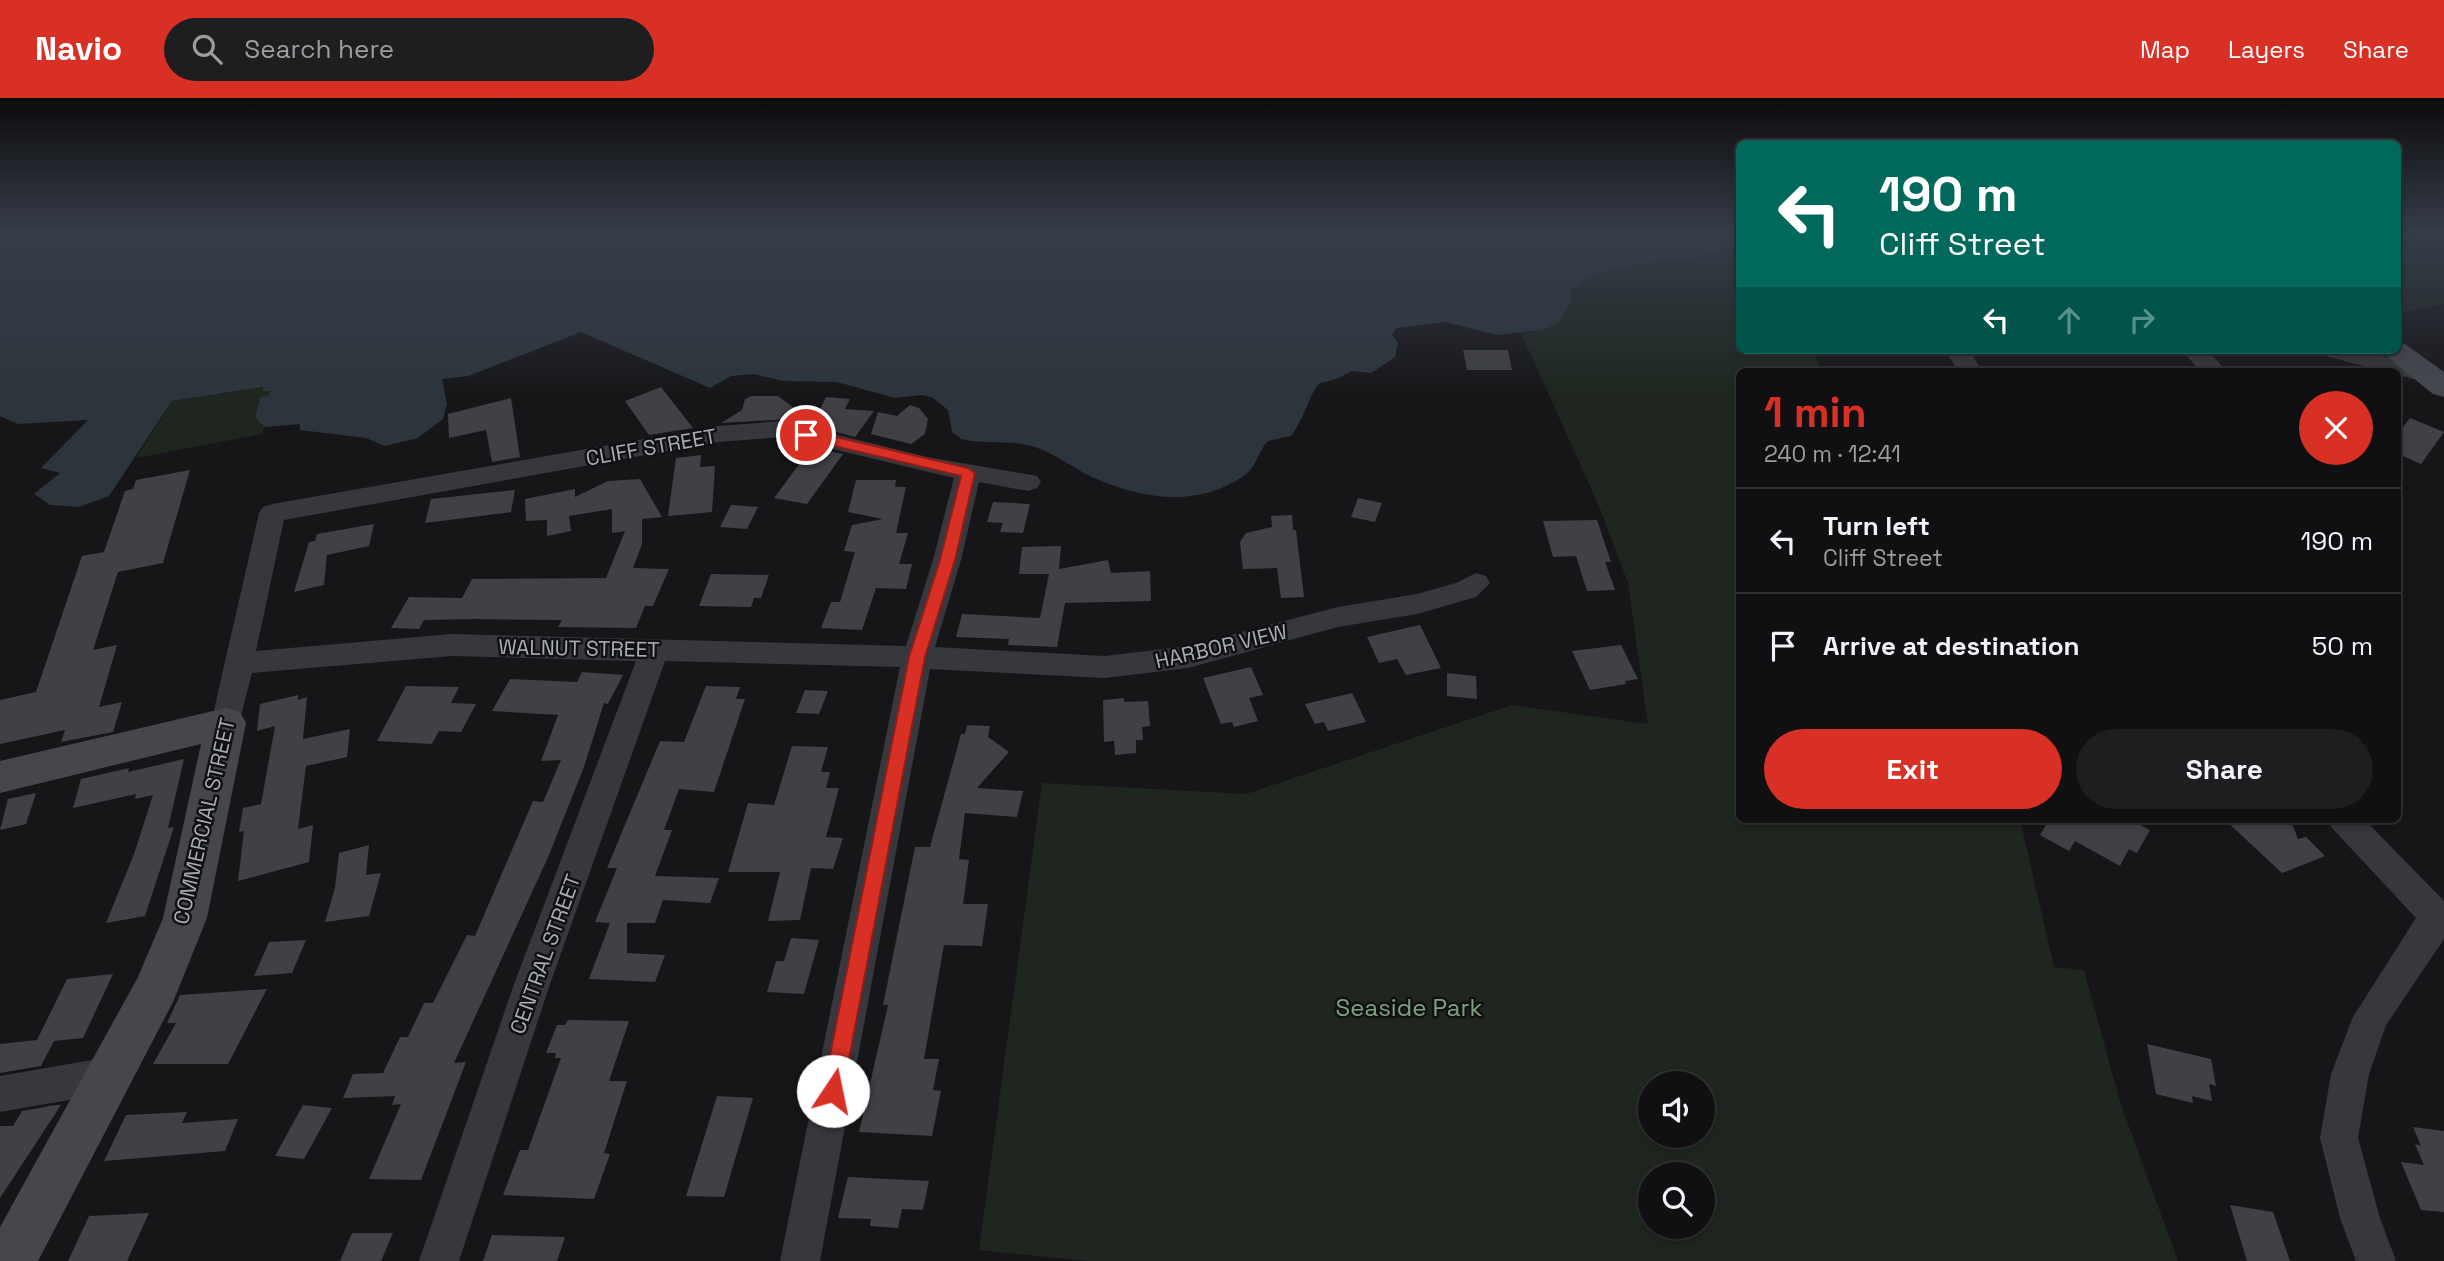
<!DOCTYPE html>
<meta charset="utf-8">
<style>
body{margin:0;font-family:"Space Grotesk",sans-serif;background:#1e1e20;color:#f1f3f6;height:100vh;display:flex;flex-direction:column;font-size:26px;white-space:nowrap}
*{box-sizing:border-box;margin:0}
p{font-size:23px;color:#9c9d9f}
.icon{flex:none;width:38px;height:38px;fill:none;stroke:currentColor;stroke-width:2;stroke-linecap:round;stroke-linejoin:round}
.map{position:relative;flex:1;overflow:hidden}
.drawer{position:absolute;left:1736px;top:270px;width:665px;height:455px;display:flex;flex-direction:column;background:#101012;border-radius:10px;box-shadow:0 4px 10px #0003,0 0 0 2px #303032}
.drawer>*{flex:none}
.banner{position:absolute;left:1736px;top:42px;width:665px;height:214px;border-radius:10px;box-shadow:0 4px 10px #0003,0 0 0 2px #303032;background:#00695c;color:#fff;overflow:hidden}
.controls{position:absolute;left:1638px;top:973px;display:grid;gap:14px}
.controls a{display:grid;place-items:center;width:77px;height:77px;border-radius:50%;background:#101012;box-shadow:0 4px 10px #0003,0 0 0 2px #303032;font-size:35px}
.pin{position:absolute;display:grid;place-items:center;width:60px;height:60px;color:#fff;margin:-30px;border:4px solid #fff;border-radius:50%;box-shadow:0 2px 7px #0007}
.me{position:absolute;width:77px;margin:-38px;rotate:11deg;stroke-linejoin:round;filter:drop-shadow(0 0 5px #0008)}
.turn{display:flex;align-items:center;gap:24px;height:147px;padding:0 28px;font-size:32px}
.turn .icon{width:91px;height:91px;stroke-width:2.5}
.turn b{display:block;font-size:49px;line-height:60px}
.lanes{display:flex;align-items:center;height:66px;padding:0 28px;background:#0003;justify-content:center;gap:35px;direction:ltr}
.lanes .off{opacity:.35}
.round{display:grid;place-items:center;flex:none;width:74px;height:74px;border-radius:37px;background:#1e1e20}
.overview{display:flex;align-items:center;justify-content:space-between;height:119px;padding:0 28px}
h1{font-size:42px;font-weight:600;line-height:52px;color:#d93025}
.action{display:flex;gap:14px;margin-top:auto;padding:14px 28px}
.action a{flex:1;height:80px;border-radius:42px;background:#d93025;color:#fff;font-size:28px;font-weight:600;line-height:80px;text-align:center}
.action a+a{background:#1e1e20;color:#f1f3f6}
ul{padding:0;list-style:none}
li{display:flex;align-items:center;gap:21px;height:105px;padding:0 28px;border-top:2px solid #303032}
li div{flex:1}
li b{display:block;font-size:26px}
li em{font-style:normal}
header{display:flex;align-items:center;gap:42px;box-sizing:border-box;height:98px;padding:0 35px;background:#d93025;color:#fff}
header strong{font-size:33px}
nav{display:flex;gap:38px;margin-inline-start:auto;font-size:24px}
.search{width:490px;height:63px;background:#1e1e20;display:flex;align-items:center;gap:18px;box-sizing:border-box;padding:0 24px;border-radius:38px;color:#9c9d9f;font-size:26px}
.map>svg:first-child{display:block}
</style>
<header>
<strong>Navio</strong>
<div class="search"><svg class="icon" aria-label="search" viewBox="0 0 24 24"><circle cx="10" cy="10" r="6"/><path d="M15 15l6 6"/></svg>Search here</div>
<nav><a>Map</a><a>Layers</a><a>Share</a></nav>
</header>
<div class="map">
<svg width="2444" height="1163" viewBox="0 0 2444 1163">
<rect width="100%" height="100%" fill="#161618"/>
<g fill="#1e261f" fill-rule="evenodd">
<path d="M2398 135H2444V206L2398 215Z"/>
<path d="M1739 147 1740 252H1811L1823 273H1740V721H2020L2054 869 2084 872 2120 1004 2178 1163H1088L979 1152 1042 685 1246 696 1512 607 1648 626 1628 485 1599 408 1521 235C1558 230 1562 224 1571 191L1603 173 1655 163 1693 162 1726 148ZM1650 985H1703V1038H1650ZM1650 1076H1703V1129H1650Z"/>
<path d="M264 289 263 293 270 292 269 298 260 300 255 319 264 329 262 336 136 360 172 303Z"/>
</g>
<path fill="#2c353c" d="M0 135H1739L1740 147 1726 148 1693 162 1655 163 1603 173 1571 191 1570 205 1558 225 1543 232 1497 237 1445 224 1396 230 1392 237 1398 245 1395 259 1371 275 1352 273 1336 281 1318 286C1307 303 1304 321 1291 338L1268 343C1258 353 1257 368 1245 377 1197 411 1141 401 1092 379 1073 370 1056 356 1035 349 1011 341 986 347 961 341L952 334 948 312 933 300 922 297 895 300 837 284 783 283 754 276 731 278 710 290 581 234 468 278 442 281 447 306 443 321 418 340 385 348 366 340 300 332V326L264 329 255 319 260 299 268 298 270 293H263V289L172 303 109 398 79 409 50 407 34 396 60 375 41 370 88 322 18 326 0 318Z"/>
<g fill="#404145">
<path d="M1463 252H1508L1512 272H1467Z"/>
<path d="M661 289 693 330 649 337 625 303Z"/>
<path d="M751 298H778L808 320 721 325 742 312 745 301Z"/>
<path d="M826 299 850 301 845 311 874 313 855 339 825 331 828 328 812 327Z"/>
<path d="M511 300 520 359 492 364 486 332 449 340 448 316Z"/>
<path d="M910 307 919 310 928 321 925 336 911 346 871 336 878 314 897 318Z"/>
<path d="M2410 320 2444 334 2421 366 2398 356V335Z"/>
<path d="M812 349 843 356 807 406 774 400Z"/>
<path d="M701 357 700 369 715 368 712 414 668 418 676 360Z"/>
<path d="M190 372 163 465 118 474 93 552 117 547 99 609 122 604 113 634 61 644 65 632 0 646V602L36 594 82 458 104 454 125 393 133 391 136 382Z"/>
<path d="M640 381 662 419 642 421V446L633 470 669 471 653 508H645L636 530 558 529 562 522 475 521 424 522 419 531 391 530 409 499 462 500 472 481 606 480 625 433 612 435V411L569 418 571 433 547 438V422L526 423 525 401 575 391V399L608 383Z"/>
<path d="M856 382H896L895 389H906L896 435H908L899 466H912L906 491 876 490 862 532 821 530 831 504H840L855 454 844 453 852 427 883 421 848 414Z"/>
<path d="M515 392 511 414 425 425 431 401Z"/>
<path d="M1358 400 1382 405 1375 424 1351 419Z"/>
<path d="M993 404 1030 406 1023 435 1000 434 1003 425 987 424Z"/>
<path d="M731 407 758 409 747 431 720 429Z"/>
<path d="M1292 417 1293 432H1296L1304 499 1281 500 1277 470 1243 471 1240 444 1246 435 1272 429 1271 418Z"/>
<path d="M1597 422 1611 464H1605L1615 492 1587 493 1576 458 1553 459 1543 423Z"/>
<path d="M374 426 369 448 327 457 324 487 294 494 309 444 315 443 317 436Z"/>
<path d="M1061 448 1059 471 1108 462 1111 475 1150 473 1151 503 1065 505 1057 549 1008 547 1009 541 956 539 962 516 1040 520 1049 476H1019L1022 449Z"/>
<path d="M711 476 769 477 761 500H754L751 509 699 508Z"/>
<path d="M1420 527 1441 570 1406 577 1397 561 1379 565 1367 539Z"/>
<path d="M1621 547 1638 581 1625 583 1626 586 1590 592 1572 553Z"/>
<path d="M1251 569 1263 597 1249 600 1258 623 1234 629 1232 624 1221 626 1203 580Z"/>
<path d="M582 574 623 577 608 606 604 605 584 669 549 757 454 965 466 964 421 1082 369 1081 401 1006 392 1007 395 998 343 1000 353 976 383 975 400 939H408L424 905H433L467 837 475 838 533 703 543 704 561 662 541 663 558 617 492 613 510 581 577 584Z"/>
<path d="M1447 575 1476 578 1477 601 1447 598Z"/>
<path d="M406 588 459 589 451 605 476 606 461 634 439 633 432 646 377 643Z"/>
<path d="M706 588 740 589 736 601H745L714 694 679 691 664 732H672L655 778 719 780 710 805 663 802 655 825H627V855L665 857 655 884 589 881 610 825 595 824 617 770H607L660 643 684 644Z"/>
<path d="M805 592 828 593 819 616 796 615Z"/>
<path d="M1352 595 1366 624 1328 633 1324 624 1315 626 1305 606Z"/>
<path d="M298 597V602L307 599 303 641 350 631 347 659 306 668 298 731 313 727 309 764 238 783 244 733 239 734 243 710 261 706 275 628 257 633 260 606Z"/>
<path d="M1124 600V604L1148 603 1150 628 1142 629 1143 642H1136V655L1115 657 1114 643 1104 644 1103 602Z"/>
<path d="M967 627 990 628 988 639 1009 654 977 690 1023 693 1017 719 965 715 959 761 969 762 963 806H988L982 848 944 847 924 961H939L933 992 941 993 932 1038 859 1034 888 907H883L915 749H930L961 636H965Z"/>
<path d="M792 648 828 649 821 674H830L826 690H839L826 739 843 740 833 771 811 770 800 822 768 823 780 774H728L748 705 774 707Z"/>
<path d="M184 661 168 730 174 729 145 818 106 825 134 756 153 697 135 701 136 696 73 710 81 681 129 670 128 674Z"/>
<path d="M36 695 26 726 0 732 8 701Z"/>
<path d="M2035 721H2129L2150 732 2137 755 2129 751 2120 768 2075 743 2069 753 2040 737 2046 727Z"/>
<path d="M2224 721 2286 722 2293 728 2298 741 2306 739 2325 758 2282 775Z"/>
<path d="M369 747 366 777 381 775 369 818 325 824 335 790 339 755Z"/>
<path d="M791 840 819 842 804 896 767 894 776 863H784Z"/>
<path d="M306 842 292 875 254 878 269 844Z"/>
<path d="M113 876 83 940 54 943 41 968 0 975V946L37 942 67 881Z"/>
<path d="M267 891 228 966H153L176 925H167L180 897Z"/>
<path d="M568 922 629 923 609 983H627L604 1055 610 1056 594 1101 503 1097 520 1052H528L561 960H555L556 955H546L557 927H565Z"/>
<path d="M2147 946 2211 961 2216 988 2209 986 2212 1003 2192 998 2193 1005 2156 996Z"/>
<path d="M717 998 753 1000 724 1099 686 1098Z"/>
<path d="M56 1007H61L0 1100V1028H13L22 1013Z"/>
<path d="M303 1007 332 1010 304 1061 275 1058Z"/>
<path d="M187 1014 182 1025 238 1021 225 1053 104 1063 126 1017Z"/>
<path d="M2413 1029 2444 1033V1114L2421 1112 2401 1064 2424 1067 2415 1046 2421 1048Z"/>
<path d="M848 1079 929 1083 923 1112 902 1111 898 1130 870 1128 871 1121 838 1120Z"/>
<path d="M2230 1107 2273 1114 2290 1163H2247Z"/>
<path d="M149 1115 127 1163H68L89 1118Z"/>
<path d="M352 1135H393L381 1163H340Z"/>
<path d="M492 1137 565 1139 557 1163H483Z"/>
</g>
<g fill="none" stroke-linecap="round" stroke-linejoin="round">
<g fill="#37383d" fill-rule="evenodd">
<path d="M1945 252H1969L1982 273H1958Z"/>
<path d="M2187 252H2211V256L2226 273H2200L2187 258Z"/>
<path d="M2318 252H2358L2438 273 2442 278 2438 283 2430 285 2398 277V273H2383L2322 257Z"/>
<path d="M782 323 927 359 1037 378 1041 384 1037 390 1028 393 979 384 961 462 935 549 1105 558 1188 548 1338 509 1417 496 1456 485 1476 475 1486 478 1490 485 1476 499 1417 516 1338 529 1188 570 1105 580 930 571 820 1163H780L900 569 665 563 549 889 459 1163H419L513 889 636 563 452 558 252 575 237 633 226 637 215 633 211 625 259 415 263 409 272 406 718 328ZM782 339 954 380 933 462 906 548 452 536 256 553 284 422 718 344Z"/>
<path d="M2327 721H2364L2444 803V841L2386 927 2369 976 2358 1040 2380 1120 2396 1163H2356L2340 1120 2320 1040 2331 976 2353 919 2416 820 2332 730Z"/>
<path d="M109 959 122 965 128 977 122 989 109 995 0 1014V978Z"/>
</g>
<g fill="#45474d" fill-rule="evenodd">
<path d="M2398 244 2405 246 2444 274V299L2433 296 2379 252H2398Z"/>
<path d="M226 610 240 614 246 625 207 820 173 904 38 1163H0V1129L138 879 163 820 201 646 0 695V663Z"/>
</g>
</g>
<linearGradient id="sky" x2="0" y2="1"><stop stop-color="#0c0c0d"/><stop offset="0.45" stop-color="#363c48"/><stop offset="1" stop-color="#363c48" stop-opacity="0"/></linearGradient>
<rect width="2444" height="298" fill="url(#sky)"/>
<path fill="#d93025" stroke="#8d1f18" stroke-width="2" d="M806 332 968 370 975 375 955 462 925 559 843 993 840 1000 833 1003 826 1000 823 993 909 559 940 462 961 378 801 340V333Z"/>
<g text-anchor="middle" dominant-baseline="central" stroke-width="5" stroke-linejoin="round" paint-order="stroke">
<g font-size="21" fill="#a8adb8" stroke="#111113">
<text transform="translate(651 349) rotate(-10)">CLIFF STREET</text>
<text transform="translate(1221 548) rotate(-13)">HARBOR VIEW</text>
<text transform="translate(579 550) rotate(1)">WALNUT STREET</text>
<text transform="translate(204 723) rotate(-77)">COMMERCIAL STREET</text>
<text transform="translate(545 856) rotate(-70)">CENTRAL STREET</text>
</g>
<g font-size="24" fill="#7fa381" stroke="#111113">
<text x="1409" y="909">Seaside Park</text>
</g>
</g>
</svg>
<div class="controls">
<a><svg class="icon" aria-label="sound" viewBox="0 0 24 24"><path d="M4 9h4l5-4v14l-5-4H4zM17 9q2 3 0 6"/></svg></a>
<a><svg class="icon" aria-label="search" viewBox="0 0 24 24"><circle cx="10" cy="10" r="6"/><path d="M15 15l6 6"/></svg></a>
</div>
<div class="pin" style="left:806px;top:337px;background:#d93025"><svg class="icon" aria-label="arrive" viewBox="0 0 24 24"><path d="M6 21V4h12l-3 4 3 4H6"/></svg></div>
<svg class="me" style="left:833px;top:993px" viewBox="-20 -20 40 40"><circle r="19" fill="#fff"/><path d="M0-13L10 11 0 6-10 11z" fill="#d93025"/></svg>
<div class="banner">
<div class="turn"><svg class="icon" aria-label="left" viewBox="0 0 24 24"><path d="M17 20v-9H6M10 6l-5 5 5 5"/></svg><div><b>190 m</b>Cliff Street</div></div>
<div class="lanes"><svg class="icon" aria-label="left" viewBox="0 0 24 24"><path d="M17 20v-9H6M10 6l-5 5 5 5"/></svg><svg class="icon off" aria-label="ahead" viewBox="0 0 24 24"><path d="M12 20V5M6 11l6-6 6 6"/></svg><svg class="icon off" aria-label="right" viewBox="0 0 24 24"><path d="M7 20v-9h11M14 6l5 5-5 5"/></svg></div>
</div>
<section class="drawer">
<div class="overview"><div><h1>1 min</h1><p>240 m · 12:41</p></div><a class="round" style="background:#d93025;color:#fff"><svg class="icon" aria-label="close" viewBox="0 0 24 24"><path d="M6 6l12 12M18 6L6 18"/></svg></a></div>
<ul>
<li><svg class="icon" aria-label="left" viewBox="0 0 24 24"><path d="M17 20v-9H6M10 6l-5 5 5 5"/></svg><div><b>Turn left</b><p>Cliff Street</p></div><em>190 m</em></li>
<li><svg class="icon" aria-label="arrive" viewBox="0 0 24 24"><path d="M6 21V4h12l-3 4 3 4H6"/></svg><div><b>Arrive at destination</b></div><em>50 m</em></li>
</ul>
<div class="action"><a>Exit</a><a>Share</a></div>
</section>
</div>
